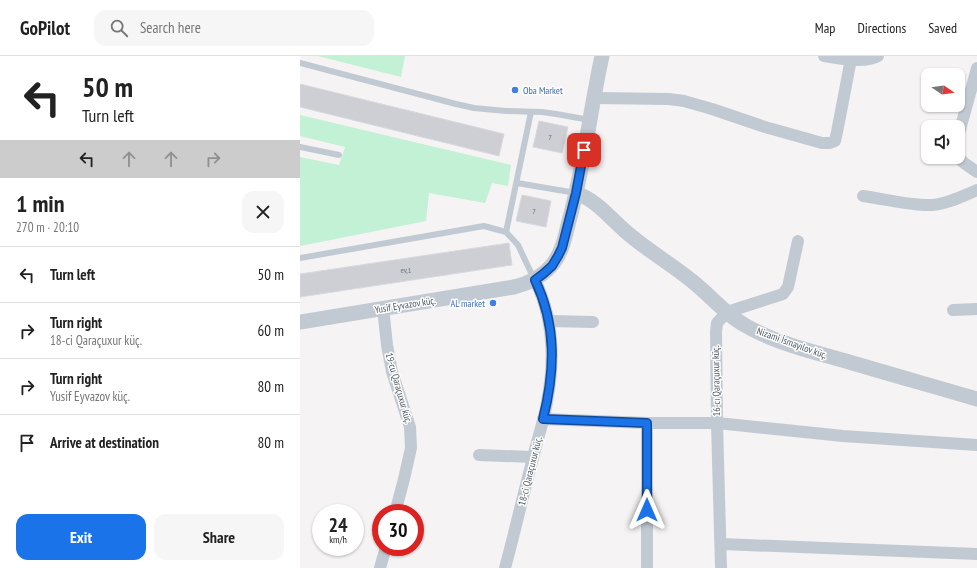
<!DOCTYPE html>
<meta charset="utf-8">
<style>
body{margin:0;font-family:"PT Sans Narrow",sans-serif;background:#f6f6f6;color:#222;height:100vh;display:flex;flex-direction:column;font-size:15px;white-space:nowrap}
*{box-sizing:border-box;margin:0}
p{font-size:13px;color:#767676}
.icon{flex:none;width:22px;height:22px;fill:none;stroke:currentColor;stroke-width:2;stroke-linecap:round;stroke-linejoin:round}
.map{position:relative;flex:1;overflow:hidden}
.sheet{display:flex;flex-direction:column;background:#fff;width:300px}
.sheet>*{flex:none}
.hud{background:#fff;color:#222;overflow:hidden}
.needle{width:26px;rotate:103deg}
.controls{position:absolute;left:621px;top:12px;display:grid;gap:8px}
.controls a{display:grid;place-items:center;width:44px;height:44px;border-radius:8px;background:#fff;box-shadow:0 1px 3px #0004;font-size:20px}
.speed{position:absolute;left:12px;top:448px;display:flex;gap:8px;font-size:20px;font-weight:700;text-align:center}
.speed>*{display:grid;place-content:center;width:52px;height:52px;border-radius:50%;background:#fff;box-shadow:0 1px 3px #0004;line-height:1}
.speed small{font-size:10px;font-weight:400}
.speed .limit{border:6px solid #d22;background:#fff;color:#111}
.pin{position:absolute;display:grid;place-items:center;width:34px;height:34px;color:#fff;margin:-17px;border-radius:8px;box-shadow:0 2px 6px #0006}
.me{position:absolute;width:44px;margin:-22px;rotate:0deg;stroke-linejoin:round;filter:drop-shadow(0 0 3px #0008)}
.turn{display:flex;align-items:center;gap:14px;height:84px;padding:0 16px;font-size:18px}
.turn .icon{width:52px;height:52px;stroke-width:2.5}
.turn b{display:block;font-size:28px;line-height:34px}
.lanes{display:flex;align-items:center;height:38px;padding:0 16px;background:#0003;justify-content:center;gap:20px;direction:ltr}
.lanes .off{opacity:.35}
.round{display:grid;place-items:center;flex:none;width:42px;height:42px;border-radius:12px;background:#f6f6f6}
.summary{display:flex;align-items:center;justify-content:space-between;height:68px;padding:0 16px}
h1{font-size:24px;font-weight:700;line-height:30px}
.action{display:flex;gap:8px;margin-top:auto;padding:8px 16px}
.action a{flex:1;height:46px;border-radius:12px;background:#1a73e8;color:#fff;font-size:16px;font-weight:700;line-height:46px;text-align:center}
.action a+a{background:#f6f6f6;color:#222}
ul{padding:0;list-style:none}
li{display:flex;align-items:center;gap:12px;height:56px;padding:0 16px;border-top:1px solid #e0e0e0}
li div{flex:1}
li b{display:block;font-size:15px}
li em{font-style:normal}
header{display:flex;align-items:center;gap:24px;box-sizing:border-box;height:56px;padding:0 20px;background:#fff;border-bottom:1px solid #e0e0e0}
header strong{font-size:19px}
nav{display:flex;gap:22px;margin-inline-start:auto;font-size:14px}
.search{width:280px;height:36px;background:#f6f6f6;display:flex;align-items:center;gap:10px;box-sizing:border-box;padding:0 14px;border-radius:12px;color:#767676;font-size:15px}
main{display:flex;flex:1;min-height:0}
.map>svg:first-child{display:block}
</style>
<header>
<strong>GoPilot</strong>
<div class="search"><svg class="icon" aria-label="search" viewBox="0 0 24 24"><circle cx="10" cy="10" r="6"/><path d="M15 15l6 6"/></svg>Search here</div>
<nav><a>Map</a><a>Directions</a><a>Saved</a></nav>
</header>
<main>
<section class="sheet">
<div class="hud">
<div class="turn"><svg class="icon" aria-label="left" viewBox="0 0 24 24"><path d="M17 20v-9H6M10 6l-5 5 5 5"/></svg><div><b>50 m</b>Turn left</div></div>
<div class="lanes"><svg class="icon" aria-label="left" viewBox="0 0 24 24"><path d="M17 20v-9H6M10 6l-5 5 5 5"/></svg><svg class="icon off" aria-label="ahead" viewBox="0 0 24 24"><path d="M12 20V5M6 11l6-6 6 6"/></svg><svg class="icon off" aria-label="ahead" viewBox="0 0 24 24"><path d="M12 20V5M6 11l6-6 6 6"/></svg><svg class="icon off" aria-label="right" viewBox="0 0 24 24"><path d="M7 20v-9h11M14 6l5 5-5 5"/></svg></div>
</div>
<div class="summary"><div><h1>1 min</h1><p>270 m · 20:10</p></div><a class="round"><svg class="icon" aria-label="close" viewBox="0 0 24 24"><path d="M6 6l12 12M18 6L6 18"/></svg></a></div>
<ul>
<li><svg class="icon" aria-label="left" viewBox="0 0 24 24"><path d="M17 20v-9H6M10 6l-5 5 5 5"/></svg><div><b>Turn left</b></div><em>50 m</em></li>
<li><svg class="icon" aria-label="right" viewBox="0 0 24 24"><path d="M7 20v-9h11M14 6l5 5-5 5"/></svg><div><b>Turn right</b><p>18-ci Qaraçuxur küç.</p></div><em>60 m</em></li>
<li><svg class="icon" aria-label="right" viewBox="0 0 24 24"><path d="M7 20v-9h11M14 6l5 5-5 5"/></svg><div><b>Turn right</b><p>Yusif Eyvazov küç.</p></div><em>80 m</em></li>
<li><svg class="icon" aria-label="arrive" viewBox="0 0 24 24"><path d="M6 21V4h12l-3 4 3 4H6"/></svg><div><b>Arrive at destination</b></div><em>80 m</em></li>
</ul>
<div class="action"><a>Exit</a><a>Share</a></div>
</section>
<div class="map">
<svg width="677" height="512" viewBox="0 0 677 512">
<rect width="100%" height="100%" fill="#f5f3f3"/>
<g fill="#c3f1d5">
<path d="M18 0H105L101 21Z"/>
<path d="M0 59 211 109 208 130 192 127 185 147 129 137 126 165 0 190V101L39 109 45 91 0 80Z"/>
</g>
<g fill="#cdcfd5" stroke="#d7d9de">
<path d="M0 28 204 78 199 100 0 51Z"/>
<path d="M239 65 268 71 262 97 233 91Z"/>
<path d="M222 139 251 145 246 171 216 165Z"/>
<path d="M209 187 212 209 0 241V218Z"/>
</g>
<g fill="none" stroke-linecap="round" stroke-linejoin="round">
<g stroke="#c1cad2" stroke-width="6">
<path d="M0 7 156 48 174 52 206 55 242 56 256 58 290 64"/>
<path d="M0 91 39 99"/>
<path d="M217 127 276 137"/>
<path d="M206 176 231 56"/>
<path d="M0 202 184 170 206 176 218 189 234 223"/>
</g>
<g stroke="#c1cad2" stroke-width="12">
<path d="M524 0C539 2 564 8 578 0"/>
<path d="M294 42 369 43 384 45 412 53 465 71 522 87H530L535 85 537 76 551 3"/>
<path d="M658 81 677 12"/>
<path d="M658 101 664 107 677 116"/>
<path d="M563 140C584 143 612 150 632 149 647 148 663 140 677 134"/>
<path d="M83 252 87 289 92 316 110 371 111 392 104 423 95 457"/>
<path d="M653 254 677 253"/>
<path d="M249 265 293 266"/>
<path d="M243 363 347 367H417L543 380 677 389"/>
<path d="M179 399 233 401"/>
<path d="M421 488 677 498"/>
<path d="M80 512 86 491"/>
<path d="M205 512C215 475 223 439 233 402 237 384 244 365 247 346 255 304 254 263 235 224"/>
<path d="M347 512V367"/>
<path d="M421 512 417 367 416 276 417 267 427 256 483 238 488 231 498 185"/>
</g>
<g stroke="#c1cad2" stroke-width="15">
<path d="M276 137C296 144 309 161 324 174 345 193 370 207 392 225 410 239 424 257 443 268 472 286 513 296 546 305 589 318 633 330 677 343"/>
<path d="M0 266 214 231C229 227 240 222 251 210 262 198 265 181 269 165 284 111 290 55 302 0"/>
</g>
</g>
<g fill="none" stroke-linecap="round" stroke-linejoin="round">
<g stroke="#114b97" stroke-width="10">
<path id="route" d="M284 94 276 137 262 192 258 200 252 210 243 218 235 224C257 270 255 315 243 363L347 367V454"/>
</g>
<use href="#route" stroke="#1a73e8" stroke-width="7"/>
</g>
<g fill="#3f7fe0" stroke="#fff" stroke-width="1.5">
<circle cx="215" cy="34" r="4"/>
<circle cx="193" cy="247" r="4"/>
</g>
<g text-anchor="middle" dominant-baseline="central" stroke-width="3" stroke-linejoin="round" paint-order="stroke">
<g font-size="8" fill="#6b747e">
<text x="250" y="81">7</text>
<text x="234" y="155">7</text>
<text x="106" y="214">ev,1</text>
</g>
<g font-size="10" fill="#366cbe" stroke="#fff" text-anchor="start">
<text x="223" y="34">Oba Market</text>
<text x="185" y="247" text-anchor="end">AL market</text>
</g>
<g font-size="10" fill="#4a5661" stroke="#fff">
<text transform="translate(105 249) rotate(-9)">Yusif Eyvazov küç.</text>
<text transform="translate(492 287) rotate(20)">Nizami İsmayılov küç.</text>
<text transform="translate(416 325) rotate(-91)">16-cı Qaraçuxur küç.</text>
<text transform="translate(99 332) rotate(74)">19-cu Qaraçuxur küç.</text>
<text transform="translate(230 415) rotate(-76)">18-ci Qaraçuxur küç.</text>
</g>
</g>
</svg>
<div class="controls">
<a><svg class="needle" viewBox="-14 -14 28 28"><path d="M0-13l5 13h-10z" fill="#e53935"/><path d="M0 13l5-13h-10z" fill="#767676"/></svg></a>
<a><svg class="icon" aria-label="sound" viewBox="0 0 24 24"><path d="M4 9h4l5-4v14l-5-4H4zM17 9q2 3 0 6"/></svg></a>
</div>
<div class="speed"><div>24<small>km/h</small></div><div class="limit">30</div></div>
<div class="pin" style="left:284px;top:94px;background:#d93025"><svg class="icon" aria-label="arrive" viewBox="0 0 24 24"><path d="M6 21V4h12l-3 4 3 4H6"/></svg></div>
<svg class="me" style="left:347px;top:454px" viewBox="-20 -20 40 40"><path d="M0-17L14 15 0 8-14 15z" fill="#1a73e8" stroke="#fff" stroke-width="4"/></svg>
</div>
</main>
